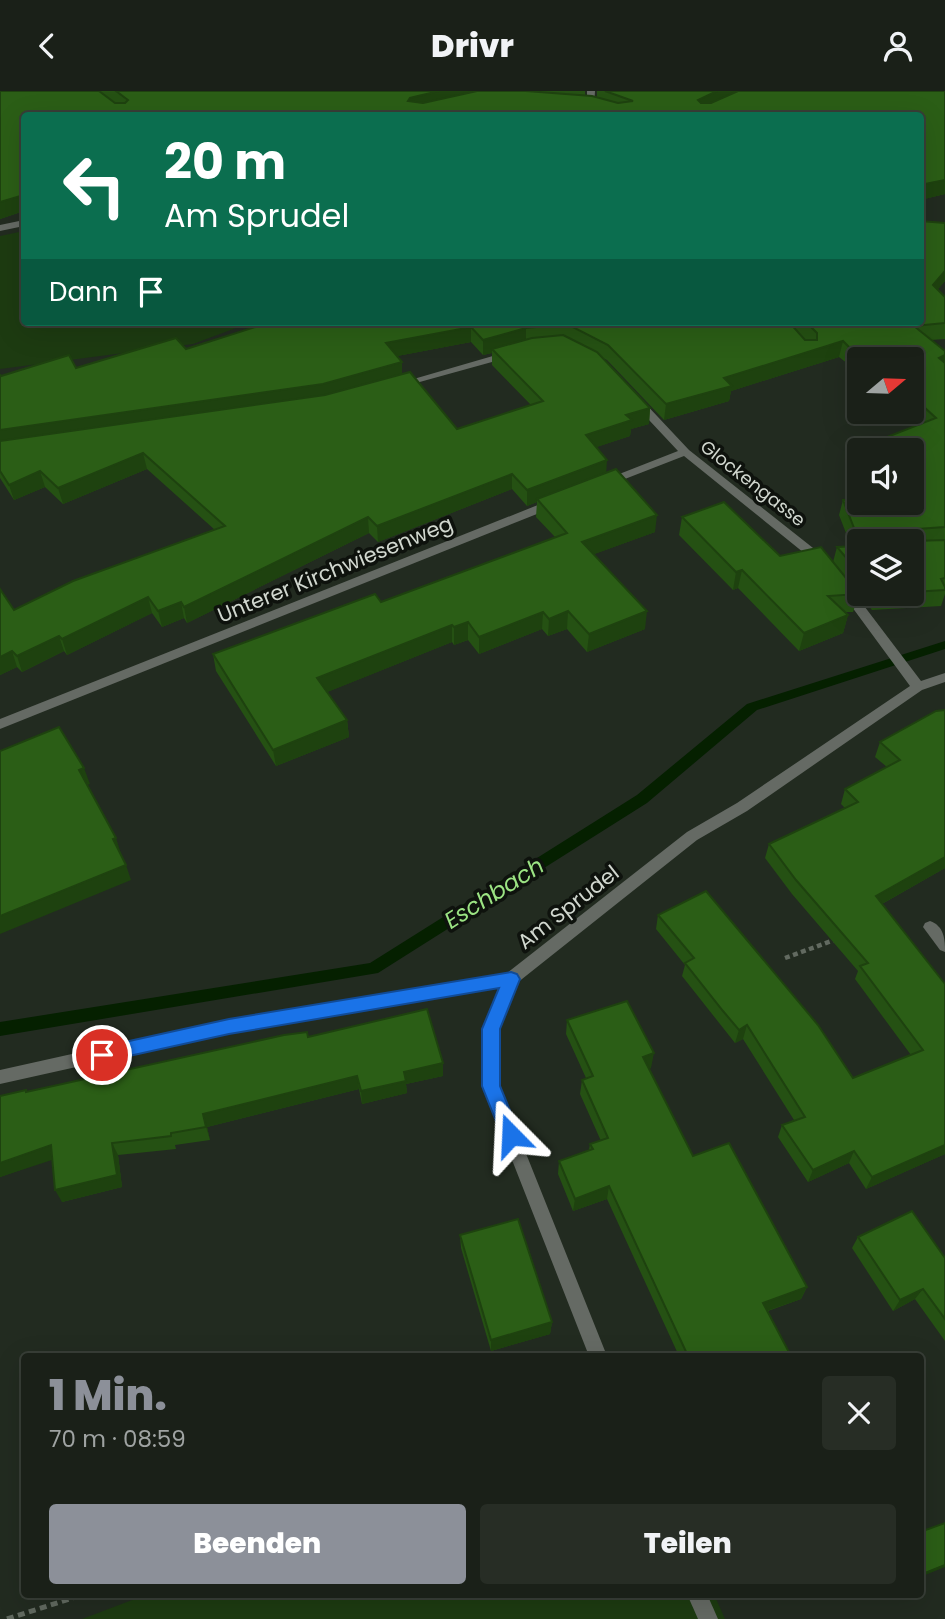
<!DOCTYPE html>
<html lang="de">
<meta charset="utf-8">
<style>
body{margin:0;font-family:Poppins,sans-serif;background:#272d25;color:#f1f3f6;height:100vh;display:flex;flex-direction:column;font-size:26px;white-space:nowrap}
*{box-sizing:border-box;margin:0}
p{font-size:23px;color:#9fa3a2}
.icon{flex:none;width:38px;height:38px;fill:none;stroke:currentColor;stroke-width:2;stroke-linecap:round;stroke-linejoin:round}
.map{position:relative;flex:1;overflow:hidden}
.sheet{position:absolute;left:21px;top:1262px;width:903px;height:245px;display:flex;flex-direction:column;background:#1a2018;border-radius:7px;box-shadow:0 7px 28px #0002,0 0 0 2px #383e37}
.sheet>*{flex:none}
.banner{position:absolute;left:21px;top:21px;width:903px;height:214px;border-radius:7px;box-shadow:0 7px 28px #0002,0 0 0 2px #383e37;background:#0b6e4f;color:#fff;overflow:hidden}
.needle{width:46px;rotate:71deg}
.tools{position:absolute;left:847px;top:256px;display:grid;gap:14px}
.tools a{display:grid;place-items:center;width:77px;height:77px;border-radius:7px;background:#1a2018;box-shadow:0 7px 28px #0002,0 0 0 2px #383e37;font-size:35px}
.pin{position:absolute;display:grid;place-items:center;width:60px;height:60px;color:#fff;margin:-30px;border:4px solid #fff;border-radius:50%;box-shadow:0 2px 7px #0007}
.me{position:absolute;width:77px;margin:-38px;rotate:339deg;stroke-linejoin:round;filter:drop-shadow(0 0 5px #0008)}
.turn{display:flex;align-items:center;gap:24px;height:147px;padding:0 28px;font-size:32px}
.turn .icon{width:91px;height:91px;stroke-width:2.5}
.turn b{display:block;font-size:49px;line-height:60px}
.then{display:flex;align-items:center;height:66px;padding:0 28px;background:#0003;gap:14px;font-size:26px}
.round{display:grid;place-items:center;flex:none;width:74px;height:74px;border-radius:7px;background:#272d25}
.overview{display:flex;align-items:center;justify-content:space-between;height:119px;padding:0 28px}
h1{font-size:42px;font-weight:800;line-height:52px;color:#8c9099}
.cta{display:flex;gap:14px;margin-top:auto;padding:14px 28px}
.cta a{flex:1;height:80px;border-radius:7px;background:#8c9099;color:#fff;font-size:28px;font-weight:800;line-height:80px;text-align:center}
.cta a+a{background:#272d25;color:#f1f3f6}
header{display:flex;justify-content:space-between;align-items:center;height:91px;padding:0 28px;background:#1a2018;font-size:32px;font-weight:800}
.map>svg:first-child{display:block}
</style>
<header><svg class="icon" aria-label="back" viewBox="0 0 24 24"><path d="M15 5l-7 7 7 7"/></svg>Drivr<svg class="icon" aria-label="person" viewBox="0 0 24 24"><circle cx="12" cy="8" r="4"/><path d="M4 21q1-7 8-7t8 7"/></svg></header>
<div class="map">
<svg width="945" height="1528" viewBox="0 0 945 1528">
<rect width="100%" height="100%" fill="#222b20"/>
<g fill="#1d3b11">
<path d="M24 140V231H252L193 253 0 278V145Z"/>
<path d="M148 1503H714L725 1528H82Z"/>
</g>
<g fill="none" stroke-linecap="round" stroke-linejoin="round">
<path fill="#052000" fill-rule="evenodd" d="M945 550V558L757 619 647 712 378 882 0 945V931L370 872 637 704 747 613Z"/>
<path stroke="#626a60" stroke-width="4.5" stroke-dasharray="5 3.5" stroke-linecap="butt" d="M785 867 837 848"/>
<path stroke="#626a60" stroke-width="5" stroke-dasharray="7 4.5" stroke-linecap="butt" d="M7 1528 85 1503"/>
<g fill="#656a64" fill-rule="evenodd">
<path d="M587 0H595L594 17 587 15Z"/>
<path d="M24 129V135L0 140V134Z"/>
<path d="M510 260 514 261V265L398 297 393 294Z"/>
<path d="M638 308 642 309 689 359 827 468V474H819L684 365 612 393H604V389L678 360 634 313V309Z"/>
<path d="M553 408 557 409V415L0 638V628Z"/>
<path d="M845 494 849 495 921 590 945 582V591L922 599 747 720 697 749 517 892 499 938V995L607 1265H589L483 995V938L500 896 229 942 0 993V979L229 928 507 882 687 741 737 712 910 595 841 501V495Z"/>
<path d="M930 830C944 835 945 848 945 861L940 859 923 836 925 832Z"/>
<path d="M687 1503H707L718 1528H698Z"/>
</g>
</g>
<g fill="#255113" fill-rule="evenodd">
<path d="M0 0H99L114 11 99 0H585V5L597 7V0H945V103L920 109V24H24V120L0 128Z"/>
<path d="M945 132V190L937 199 945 206V248L931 249 945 260V503L941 515 872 519 859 503 853 521H846L848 524 843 542 799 560 738 497 733 499 679 444 682 426 780 465 833 471 837 456 851 455 839 424 843 409 912 411V359H884L887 346 921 333 907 320H912V268H859V278L853 272 848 273 839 266 731 300 729 310 664 329 607 269 601 266 650 317 649 333 631 338 630 345 596 356 606 381 655 441 594 463 645 538 587 561 567 538 548 545 542 538 479 563 468 549 454 554 452 551 327 601 347 629 349 646 276 675 216 580 213 563 381 511 555 446 536 426 537 411 527 415 512 398 378 451 369 442 187 532 184 527 162 536 152 522 67 564 64 560 22 581 17 576 0 584V498L14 519 215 439 147 378 63 413 45 396 14 409 0 387V284L1 285 76 277 186 258 271 231H920ZM471 251 483 264 492 262V274L531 314 457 338 402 283V271L397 265ZM859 450H912V502H859Z"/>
<path d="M858 380H859V402L854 396Z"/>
<path d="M945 619V777L882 813 945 893V1063L866 1098 849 1072 808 1091 778 1046 782 1034 794 1029 743 948 735 952 682 885 685 874 656 838 658 824 853 987 911 964 855 888 858 880 792 803 765 767 769 753 845 717 841 713 845 698 887 676 875 666 880 651Z"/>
<path d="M567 929 651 977 648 978 693 1065 807 1196 801 1208 768 1220 791 1265H679L607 1108 573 1120 558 1083 559 1070 589 1059 590 1053 601 1050 580 1003 582 989 586 987 566 943Z"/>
<path d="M308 946 443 972V985L406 993 407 1002 362 1013 359 998 207 1036 210 1049 175 1054 176 1058 118 1064 122 1096 62 1111 52 1068 0 1086V1005L26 999 27 1001Z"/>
<path d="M460 1144 552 1231 550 1243 491 1260 461 1157Z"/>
<path d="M858 1146 945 1167V1250L915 1208 893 1220 852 1157Z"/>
</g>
<g fill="#1e420f">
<path d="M439 0H489L410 21 408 10 410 7Z"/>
<path d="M717 0H745L696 23 698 9Z"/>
<path d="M945 89V103L920 109V94Z"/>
<path d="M24 104V120L0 128V111Z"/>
<path d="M945 180V190L928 210 933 194Z"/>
<path d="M471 236V251L387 267 386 252Z"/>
<path d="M526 237V252L492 258V262L483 264V249Z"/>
<path d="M843 250 839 266 731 300 729 310 664 329 666 313 724 287Z"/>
<path d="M857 256 853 272 848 273 851 258Z"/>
<path d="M945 264V275L939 267Z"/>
<path d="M402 271V287L324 308 0 355V339Z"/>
<path d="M650 317 649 333 631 338 630 345 585 360 586 344 626 324Z"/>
<path d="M143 362 147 378 63 413 58 397Z"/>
<path d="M607 369 606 385 537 408V411L527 415V399Z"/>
<path d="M40 380 45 396 14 409 9 394Z"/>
<path d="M512 383V398L378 451 377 435Z"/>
<path d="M657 424 655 441 581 468 582 451Z"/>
<path d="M368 426 369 442 187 532 184 516Z"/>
<path d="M742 479 738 497 733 499 736 481Z"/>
<path d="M148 506 152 522 67 564 62 548Z"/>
<path d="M181 511 184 527 162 536 158 520Z"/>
<path d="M568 520 567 538 548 545 549 528Z"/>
<path d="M647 520 645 538 587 561 589 543Z"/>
<path d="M543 521 542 538 479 563V546Z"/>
<path d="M848 524 843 542 799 560 804 542Z"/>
<path d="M468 531V549L454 554V536Z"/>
<path d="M452 534V551L320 604 317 587Z"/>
<path d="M59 545 64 560 22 581 17 565Z"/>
<path d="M12 560 17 576 0 584V566Z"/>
<path d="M347 629 349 646 276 675 273 659Z"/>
<path d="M84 677 90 693 85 695 79 679Z"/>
<path d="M116 747 121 763 118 764 113 748Z"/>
<path d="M945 766V777L871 819 876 805Z"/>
<path d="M126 774 131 789 0 843V825Z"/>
<path d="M747 934 743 948 735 952 739 939Z"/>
<path d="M654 962 651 977 640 981 643 966Z"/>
<path d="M443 972V985L406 993 407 1002 362 1013 361 1000 404 981Z"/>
<path d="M357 985 359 998 207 1036 210 1049 206 1036 203 1023Z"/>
<path d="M112 1052 118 1064 122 1096 62 1111 55 1099Z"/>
<path d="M51 1054 58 1067 0 1086V1072Z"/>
<path d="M945 1054V1063L866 1098 872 1086Z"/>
<path d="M854 1060 849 1072 808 1091 813 1079Z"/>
<path d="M609 1095 607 1108 573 1120 575 1108Z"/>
<path d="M807 1196 801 1208 758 1223 763 1212Z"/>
<path d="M923 1198 915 1208 893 1220 900 1209Z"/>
<path d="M552 1231 550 1243 491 1260V1249Z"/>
<path d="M945 1474V1476L920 1486V1484Z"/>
</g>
<g fill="#2b5e16" stroke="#1e420f" stroke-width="2">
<path d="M0 0H99L115 12H125L128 9 116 0H439L410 7 408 10 423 12 477 0H526L592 5 618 12 633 10 605 0H717L698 9 701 12H711L738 0H945V89L920 94V24H24V104L0 111Z"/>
<path d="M920 130 945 132V180L933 194 945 206V232L914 235 945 260V264L939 267 945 272V436L917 438 914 440 915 450 945 449V487L941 488 945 496V499L912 501V450H866L865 442H856L843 409 859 408V411H912V359H904L887 346 936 327 912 305V268H870L857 256 851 258 843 250 724 287 732 295 666 313 608 254 567 233 526 237 483 249 471 236 386 252 402 271 323 293 0 339V284L1 285 69 264 76 277 176 247 186 258 271 231H789L805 249H817V242L806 231H920Z"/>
<path d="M563 244 597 261 650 317 626 324 632 329 586 344 607 369 527 399 512 383 377 435 368 426 184 516 181 511 158 520 148 506 62 548 59 545 17 565 12 560 0 566V498L14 519 73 490 225 435 143 362 58 397 40 380 9 394 0 380V350L325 304 410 281 457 338 543 310 492 258 532 247Z"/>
<path d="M616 378 657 424 582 451 647 520 589 543 568 520 549 528 543 521 479 546 468 531 454 536 452 534 317 587 347 629 273 659 213 563 375 503 381 511 567 442 537 408Z"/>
<path d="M724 411 780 465 821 456 859 503 828 505 848 524 804 542 742 479 736 481 682 426Z"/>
<path d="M859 455V482L837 456Z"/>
<path d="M876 502H897L877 504Z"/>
<path d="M945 619V766L876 805 945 893V1054L872 1086 854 1060 813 1079 782 1034 805 1026 747 934 739 939 723 920 685 872 694 867 658 824 706 800 818 934 853 987 923 959 860 875 868 872 796 789 769 753 858 711 845 698 900 669 880 651 936 620Z"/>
<path d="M59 636 84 677 79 679 116 747 113 748 126 774 0 825V660Z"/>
<path d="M627 910 654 962 643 966 693 1065 729 1052 807 1196 763 1212 791 1265H688L609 1095 575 1108 559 1070 593 1058 590 1053 608 1047 582 989 593 985 567 929Z"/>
<path d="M427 918 443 972 404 981 406 990 361 1000 357 985 203 1023 206 1036 171 1042V1045L112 1052 117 1084 55 1099 51 1054 0 1072V1005L26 999V1001L284 944 307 941 308 946Z"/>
<path d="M912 1120 945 1167V1228L923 1198 900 1209 858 1146Z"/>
<path d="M518 1128 552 1231 491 1249 460 1144Z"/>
<path d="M945 1432V1474L920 1484V1441Z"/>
</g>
<path fill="#1a73e8" stroke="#114b97" stroke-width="2" d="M511 881 517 883 520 888 500 938V995L520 1044 517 1050 511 1053 504 1050 482 995V938L499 897 229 943 102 971 96 969 93 964 96 958 102 956 229 928Z"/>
<g text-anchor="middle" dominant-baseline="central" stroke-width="7" stroke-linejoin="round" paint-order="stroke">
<g font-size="18" fill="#d1d7cf" stroke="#0e120d">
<text transform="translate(753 392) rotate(38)">Glockengasse</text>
</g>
<g font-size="21" fill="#d1d7cf" stroke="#0e120d">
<text transform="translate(335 478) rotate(-22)">Unterer Kirchwiesenweg</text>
<text transform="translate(568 816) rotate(-38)">Am Sprudel</text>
</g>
<g font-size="23" font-style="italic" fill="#9be383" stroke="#0e120d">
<text transform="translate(494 802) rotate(-32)">Eschbach</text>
</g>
</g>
</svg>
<div class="tools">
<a><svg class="needle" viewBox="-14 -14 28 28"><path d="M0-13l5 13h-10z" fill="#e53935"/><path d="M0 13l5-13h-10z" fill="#9fa3a2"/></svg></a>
<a><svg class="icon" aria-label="sound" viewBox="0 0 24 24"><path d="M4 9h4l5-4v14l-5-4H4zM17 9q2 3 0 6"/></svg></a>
<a><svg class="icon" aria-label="layers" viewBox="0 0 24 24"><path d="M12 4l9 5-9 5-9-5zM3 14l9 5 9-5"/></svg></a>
</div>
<div class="pin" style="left:102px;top:964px;background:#d93025"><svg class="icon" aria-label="arrive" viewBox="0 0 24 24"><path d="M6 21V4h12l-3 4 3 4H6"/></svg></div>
<svg class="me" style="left:511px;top:1044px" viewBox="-20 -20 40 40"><path d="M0-17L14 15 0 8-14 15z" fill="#1a73e8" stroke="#fff" stroke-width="4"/></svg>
<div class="banner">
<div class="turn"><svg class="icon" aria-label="left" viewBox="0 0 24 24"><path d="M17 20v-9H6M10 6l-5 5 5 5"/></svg><div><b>20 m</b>Am Sprudel</div></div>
<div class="then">Dann<svg class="icon" aria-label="arrive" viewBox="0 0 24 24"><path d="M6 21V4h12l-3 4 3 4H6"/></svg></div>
</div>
<section class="sheet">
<div class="overview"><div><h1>1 Min.</h1><p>70 m · 08:59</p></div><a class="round"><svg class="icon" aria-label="close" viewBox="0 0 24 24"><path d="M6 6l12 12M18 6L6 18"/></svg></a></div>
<div class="cta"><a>Beenden</a><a>Teilen</a></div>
</section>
</div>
